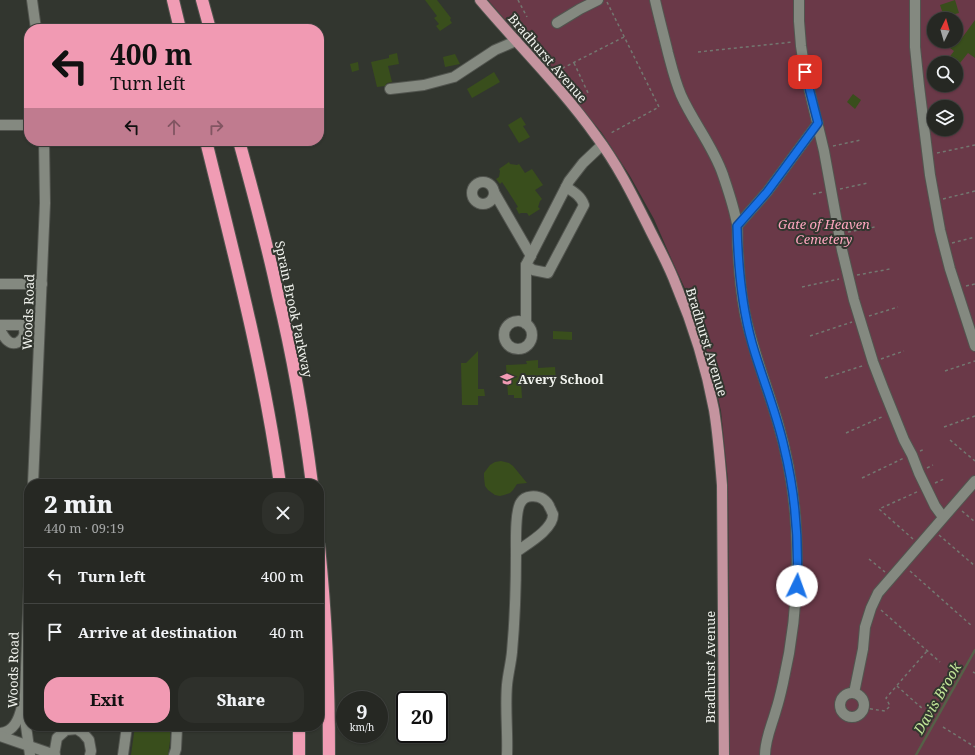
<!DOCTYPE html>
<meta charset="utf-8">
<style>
body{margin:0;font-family:"Noto Serif",serif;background:#2e302b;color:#f1f3f6;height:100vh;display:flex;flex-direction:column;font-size:15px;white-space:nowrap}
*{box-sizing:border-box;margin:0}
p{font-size:13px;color:#a4a6a6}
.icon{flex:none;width:22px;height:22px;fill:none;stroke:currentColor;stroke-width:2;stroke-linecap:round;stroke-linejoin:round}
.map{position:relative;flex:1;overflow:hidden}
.panel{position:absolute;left:24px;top:479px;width:300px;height:252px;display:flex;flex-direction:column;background:#262823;border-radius:16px;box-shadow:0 1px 3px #0004,0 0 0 1px #424441}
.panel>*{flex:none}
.banner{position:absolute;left:24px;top:24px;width:300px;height:122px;border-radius:16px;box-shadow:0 1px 3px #0004,0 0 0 1px #424441;background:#f19ab3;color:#111;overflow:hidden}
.needle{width:26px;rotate:5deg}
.tools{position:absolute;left:927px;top:12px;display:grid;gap:8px}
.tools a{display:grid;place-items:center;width:36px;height:36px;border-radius:50%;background:#262823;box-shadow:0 1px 3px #0004,0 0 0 1px #424441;font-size:20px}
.speed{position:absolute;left:336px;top:691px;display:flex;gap:8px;font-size:20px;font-weight:700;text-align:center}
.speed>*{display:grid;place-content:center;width:52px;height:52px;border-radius:50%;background:#262823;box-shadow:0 1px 3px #0004,0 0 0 1px #424441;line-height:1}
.speed small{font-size:10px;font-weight:400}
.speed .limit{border:2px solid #111;border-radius:6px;background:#fff;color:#111}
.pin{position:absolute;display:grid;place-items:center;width:34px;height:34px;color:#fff;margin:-17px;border-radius:8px;box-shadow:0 2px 6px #0006}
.me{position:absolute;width:44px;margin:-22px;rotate:3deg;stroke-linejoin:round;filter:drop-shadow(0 0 3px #0008)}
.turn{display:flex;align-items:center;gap:14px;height:84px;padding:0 20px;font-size:18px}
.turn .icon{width:52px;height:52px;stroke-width:2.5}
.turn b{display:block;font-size:28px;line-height:34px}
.lanes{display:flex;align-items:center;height:38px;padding:0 20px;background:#0003;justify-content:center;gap:20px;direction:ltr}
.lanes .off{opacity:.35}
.round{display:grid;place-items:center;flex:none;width:42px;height:42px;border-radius:16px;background:#2e302b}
.head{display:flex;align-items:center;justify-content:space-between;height:68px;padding:0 20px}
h1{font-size:24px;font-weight:800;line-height:30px}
.action{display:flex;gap:8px;margin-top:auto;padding:8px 20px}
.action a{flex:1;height:46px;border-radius:16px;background:#f19ab3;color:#111;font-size:16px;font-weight:800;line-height:46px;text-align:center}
.action a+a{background:#2e302b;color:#f1f3f6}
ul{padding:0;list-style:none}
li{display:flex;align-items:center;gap:12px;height:56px;padding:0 20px;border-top:1px solid #424441}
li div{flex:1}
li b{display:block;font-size:15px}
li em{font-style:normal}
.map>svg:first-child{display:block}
</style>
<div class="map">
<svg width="975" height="755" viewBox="0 0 975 755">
<rect width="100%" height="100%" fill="#32362f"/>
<path fill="#6a3948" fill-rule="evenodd" d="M488 0H975V755H729L730 681 728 481 721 411 713 376 702 337 687 293 671 258 654 219 630 176 602 133 578 104ZM934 19H956V41H934ZM934 63H956V85H934ZM934 107H956V129H934Z"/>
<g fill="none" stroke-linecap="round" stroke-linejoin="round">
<path stroke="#556047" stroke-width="2.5" d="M916 755 975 650"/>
</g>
<g fill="#394e1c">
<path d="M425 0H437L451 18 450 20 452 23 440 31 436 26 439 24 434 18 437 16Z"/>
<path d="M955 0 959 13 944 17 940 5Z"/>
<path d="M975 20V58L968 53 960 63H945L954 51 950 48 959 36 962 38Z"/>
<path d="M397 53 399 64 388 66 392 82 387 83 385 86 377 87 371 62 389 58V55Z"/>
<path d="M455 54 460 64 445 67 443 57Z"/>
<path d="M358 62 359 70 352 72 350 64Z"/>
<path d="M494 72 500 82 472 98 467 89Z"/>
<path d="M853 94 861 100 855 109 847 102Z"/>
<path d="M521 117 526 125 523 126 530 137 519 143 508 125Z"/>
<path d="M509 162 510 164 517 165 519 164 525 173 532 169 543 185 535 190 542 199 540 201 538 207 540 209 529 216 527 213H521L519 214 516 208 518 207 513 199 502 182 500 184 496 179 499 177 500 171 499 169Z"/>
<path d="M553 331 572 332V340L553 339Z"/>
<path d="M478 351V389H484L485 396H478V405H462L461 363H466Z"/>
<path d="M538 360V368L555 367 556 381 521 383 522 398H514V395H508L506 365 527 364 526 361Z"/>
<path d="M501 461 509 463 513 466 527 483 517 484 513 490 510 493 504 495 500 496 495 495 488 490 485 486 484 477V473L490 465 495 462Z"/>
<path d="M135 726H157L170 728V741L168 755H131Z"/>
</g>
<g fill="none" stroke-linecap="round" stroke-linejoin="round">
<g stroke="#52554f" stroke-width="12">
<g id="minor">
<path d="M32 0 36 29"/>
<path d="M655 0C659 18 664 36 668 53 672 68 675 81 681 95 693 122 713 146 723 175 728 190 734 207 737 224 738 233 737 242 738 251 739 272 741 293 745 314 753 351 767 386 778 423 788 457 794 491 796 527 799 579 795 631 783 683 781 692 779 701 776 710 772 725 765 739 765 755"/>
<path d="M799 0V21L801 46 805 72 824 151 842 250 854 300 873 362 883 388 904 440 912 455 919 473 935 506 943 517"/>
<path d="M915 0V47L919 86 930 175 940 230 950 269 975 346"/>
<path d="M557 23 580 9 598 0"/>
<path d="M390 89 424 85 454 77 495 50 516 41"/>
<path d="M0 125H29"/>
<circle cx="483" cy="193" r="11"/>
<path d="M494 192 531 256"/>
<path d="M737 226 767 192 818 123"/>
<path d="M526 265 533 270 548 273 584 205C581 196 574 192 566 187"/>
<path d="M0 284H42"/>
<circle cx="518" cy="335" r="14"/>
<path d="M526 324V265L569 181 583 163 602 145"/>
<path d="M0 325H23C24 329 25 332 24 335 22 342 14 346 8 341 4 338 2 333 0 330"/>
<path d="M33 484 45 203 44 141"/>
<path d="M29 586 25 695V719L30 755"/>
<circle cx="852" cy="705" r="12"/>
<path d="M854 693 863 649 865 627 871 608 878 593 975 481"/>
<path d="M0 733C14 732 19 719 22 706"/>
<path d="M0 736 55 755"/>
<path d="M53 755H54L57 738 66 730 77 729 83 733 89 740 91 751 90 755"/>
<path d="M123 755 127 726"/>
<path d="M174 755 176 749 177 728 176 726"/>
<path d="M507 755C508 732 505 709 507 685 508 674 511 663 512 652 515 619 516 586 516 553 516 542 515 510 521 502 525 495 537 495 543 499 546 501 549 505 550 508 551 509 552 513 553 514 554 529 527 544 516 552"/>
</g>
</g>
<g stroke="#52554f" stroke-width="12">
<path id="major" d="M480 0C518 45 561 87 596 136 618 165 634 198 650 230 659 248 669 266 676 285 693 325 706 367 714 410 718 435 720 460 722 485L724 755"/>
</g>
<g stroke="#52554f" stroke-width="14">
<g id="highway">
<path d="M173 0 180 29"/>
<path d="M202 0 210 29"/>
<path d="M206 141C234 255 264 368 280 484"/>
<path d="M239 141C253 192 267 243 278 295 293 357 304 421 312 484"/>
<path d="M319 546C326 615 329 685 329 755"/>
<path d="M299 726V755"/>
</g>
</g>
<g stroke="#737770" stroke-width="1.5" stroke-dasharray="3 3" stroke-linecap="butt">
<path d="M518 0 527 17"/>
<path d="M607 2 659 107 609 134"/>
<path d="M698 52 793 42"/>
<path d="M574 63 589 95"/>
<path d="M557 71 624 37"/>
<path d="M833 146 861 140"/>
<path d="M937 153 975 145"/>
<path d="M840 189 868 183"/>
<path d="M813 194 823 192"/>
<path d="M943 199 975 191"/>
<path d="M848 232 875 227"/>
<path d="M799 242 831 236"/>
<path d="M952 243 975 237"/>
<path d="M857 275 890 269"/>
<path d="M966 286 975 284"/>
<path d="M802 287 839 279"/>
<path d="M869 316 898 307"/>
<path d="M810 336 852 322"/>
<path d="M881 359 904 351"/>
<path d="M945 371 975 361"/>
<path d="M825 378 865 365"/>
<path d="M944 427 975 416"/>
<path d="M846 433 884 416"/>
<path d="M950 440 975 461"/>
<path d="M920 451 925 449"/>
<path d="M927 468 933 465"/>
<path d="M862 478 904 458"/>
<path d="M935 483 944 479"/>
<path d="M962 511 975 522"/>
<path d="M939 535 975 566"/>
<path d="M913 539 879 509 919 491"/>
<path d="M869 559 885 572"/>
<path d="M910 571 972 626"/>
<path d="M881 610 940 662"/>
<path d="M973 672 975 673"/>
<path d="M897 686 924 710"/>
<path d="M864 708 885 711 890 706 886 698 927 651"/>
<path d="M943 727 975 747"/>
</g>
<use href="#minor" stroke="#848980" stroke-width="10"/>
<use href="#major" stroke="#c5949f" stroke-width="10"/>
<use href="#highway" stroke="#f09cb4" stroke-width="12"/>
</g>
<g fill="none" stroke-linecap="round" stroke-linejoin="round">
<g stroke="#114b97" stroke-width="10">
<path id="route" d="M797 586C799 539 795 492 784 447 776 411 762 378 752 343 741 304 738 265 737 226L767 192 818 123 805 72"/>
</g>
<use href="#route" stroke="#1a73e8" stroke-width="7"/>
</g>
<defs>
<g id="school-bare" transform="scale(1.08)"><path d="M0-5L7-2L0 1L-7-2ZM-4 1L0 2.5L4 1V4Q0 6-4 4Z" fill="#f19ab3" stroke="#32362f" stroke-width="2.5" paint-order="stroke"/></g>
</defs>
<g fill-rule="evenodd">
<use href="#school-bare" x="507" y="379"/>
</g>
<g text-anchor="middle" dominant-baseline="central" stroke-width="4" stroke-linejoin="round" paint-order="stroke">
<g font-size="13" fill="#f0f2ed" stroke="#32362f">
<text transform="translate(548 58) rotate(49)">Bradhurst Avenue</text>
<text transform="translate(294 309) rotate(78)">Sprain Brook Parkway</text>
<text transform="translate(28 312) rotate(-88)">Woods Road</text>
<text transform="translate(707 342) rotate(73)">Bradhurst Avenue</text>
<text transform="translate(710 667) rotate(-90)">Bradhurst Avenue</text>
<text transform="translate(13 670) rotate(-89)">Woods Road</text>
</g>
<g font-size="13" font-style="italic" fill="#fea6bf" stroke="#32362f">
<text x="824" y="224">Gate of Heaven<tspan x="824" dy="15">Cemetery</tspan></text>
</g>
<g font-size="13" font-weight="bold" fill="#f0f2ed" stroke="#32362f" text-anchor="start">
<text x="518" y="379">Avery School</text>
</g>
<g font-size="14" font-style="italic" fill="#c3e799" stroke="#32362f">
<text transform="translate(937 698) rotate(-60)">Davis Brook</text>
</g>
</g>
</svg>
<div class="tools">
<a><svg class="needle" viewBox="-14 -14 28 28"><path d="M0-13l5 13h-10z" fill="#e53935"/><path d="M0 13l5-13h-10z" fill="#a4a6a6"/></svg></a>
<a><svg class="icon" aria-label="search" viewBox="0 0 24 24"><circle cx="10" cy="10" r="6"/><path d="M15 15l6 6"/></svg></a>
<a><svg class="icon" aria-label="layers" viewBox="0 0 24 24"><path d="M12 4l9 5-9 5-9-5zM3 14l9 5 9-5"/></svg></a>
</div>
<div class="speed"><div>9<small>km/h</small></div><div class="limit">20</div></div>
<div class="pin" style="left:805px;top:72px;background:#d93025"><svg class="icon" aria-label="arrive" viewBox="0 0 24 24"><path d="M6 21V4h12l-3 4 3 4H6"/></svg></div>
<svg class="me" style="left:797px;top:586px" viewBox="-20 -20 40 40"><circle r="19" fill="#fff"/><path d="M0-13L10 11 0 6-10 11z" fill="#1a73e8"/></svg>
<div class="banner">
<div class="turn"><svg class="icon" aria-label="left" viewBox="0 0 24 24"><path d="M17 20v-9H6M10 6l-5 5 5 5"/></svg><div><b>400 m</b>Turn left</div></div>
<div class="lanes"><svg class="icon" aria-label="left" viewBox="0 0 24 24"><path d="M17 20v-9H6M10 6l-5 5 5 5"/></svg><svg class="icon off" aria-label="ahead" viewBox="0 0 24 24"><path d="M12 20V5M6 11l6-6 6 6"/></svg><svg class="icon off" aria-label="right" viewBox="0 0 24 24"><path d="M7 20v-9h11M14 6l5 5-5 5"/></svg></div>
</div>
<section class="panel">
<div class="head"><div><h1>2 min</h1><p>440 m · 09:19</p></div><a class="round"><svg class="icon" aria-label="close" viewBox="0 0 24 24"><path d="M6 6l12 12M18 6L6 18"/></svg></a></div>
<ul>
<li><svg class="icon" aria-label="left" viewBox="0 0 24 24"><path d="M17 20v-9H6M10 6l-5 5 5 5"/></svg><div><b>Turn left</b></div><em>400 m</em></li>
<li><svg class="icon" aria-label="arrive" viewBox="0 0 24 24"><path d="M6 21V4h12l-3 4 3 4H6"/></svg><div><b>Arrive at destination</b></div><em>40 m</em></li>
</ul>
<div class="action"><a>Exit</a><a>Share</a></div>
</section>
</div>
